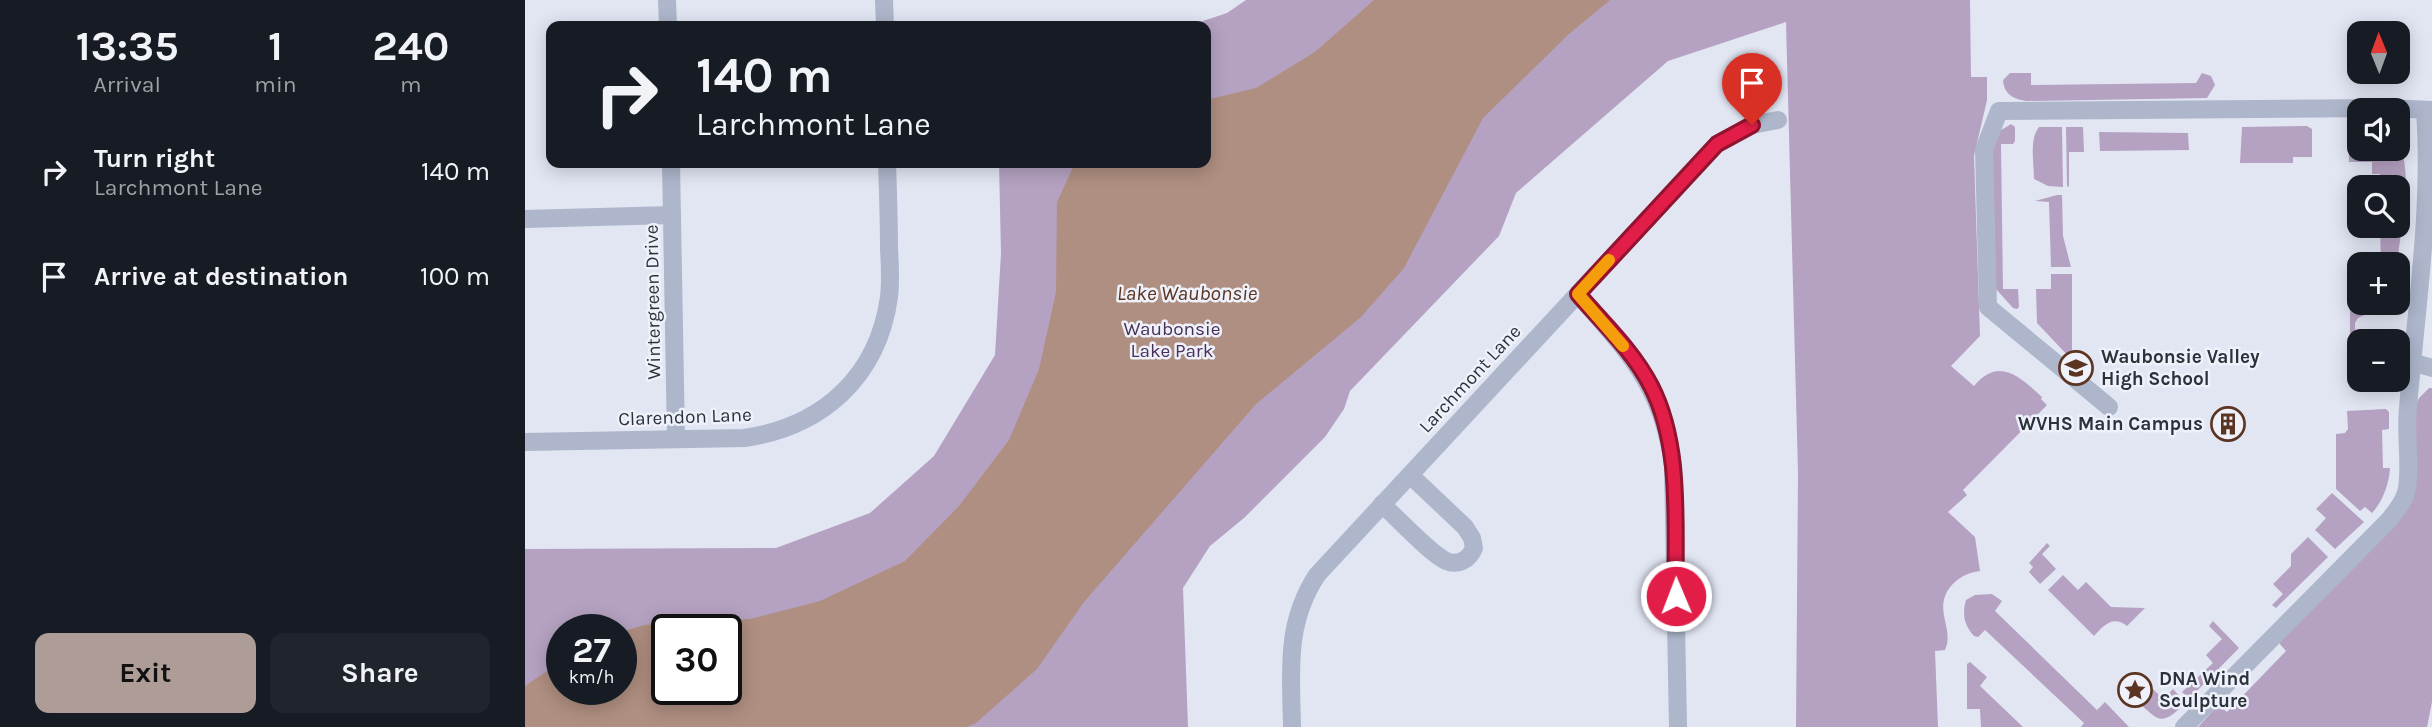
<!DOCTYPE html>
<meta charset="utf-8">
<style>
body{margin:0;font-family:Karla,sans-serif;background:#20242c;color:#f1f3f6;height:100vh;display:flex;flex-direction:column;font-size:26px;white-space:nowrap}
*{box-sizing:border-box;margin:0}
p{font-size:23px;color:#9ea1a6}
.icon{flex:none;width:38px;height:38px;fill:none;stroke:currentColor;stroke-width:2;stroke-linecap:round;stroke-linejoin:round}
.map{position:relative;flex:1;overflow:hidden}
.details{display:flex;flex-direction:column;background:#171b24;width:525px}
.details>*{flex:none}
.top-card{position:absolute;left:21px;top:21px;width:665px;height:147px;border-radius:14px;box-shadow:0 4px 18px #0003;background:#171b24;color:#f1f3f6;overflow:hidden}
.needle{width:46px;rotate:359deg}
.fabs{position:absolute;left:1822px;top:21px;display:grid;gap:14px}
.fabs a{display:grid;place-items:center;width:63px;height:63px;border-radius:14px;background:#171b24;box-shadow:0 4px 18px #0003;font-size:35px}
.speed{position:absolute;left:21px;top:614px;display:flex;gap:14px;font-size:35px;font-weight:700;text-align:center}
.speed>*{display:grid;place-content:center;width:91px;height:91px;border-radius:50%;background:#171b24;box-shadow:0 4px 18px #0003;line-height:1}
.speed small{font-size:18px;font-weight:400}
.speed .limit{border:4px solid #111;border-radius:10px;background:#fff;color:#111}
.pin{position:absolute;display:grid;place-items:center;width:60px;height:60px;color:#fff;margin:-72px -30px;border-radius:50% 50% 50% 0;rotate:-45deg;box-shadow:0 0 7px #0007}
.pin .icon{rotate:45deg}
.me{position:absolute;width:77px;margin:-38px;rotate:359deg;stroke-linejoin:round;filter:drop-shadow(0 0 5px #0008)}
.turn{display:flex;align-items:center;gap:24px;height:147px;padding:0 35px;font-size:32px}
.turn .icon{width:91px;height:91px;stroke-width:2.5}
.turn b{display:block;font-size:49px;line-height:60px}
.eta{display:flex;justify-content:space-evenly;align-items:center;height:119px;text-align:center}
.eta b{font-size:42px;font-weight:700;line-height:49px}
.primary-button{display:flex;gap:14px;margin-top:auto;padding:14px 35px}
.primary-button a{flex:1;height:80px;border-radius:14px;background:#ae9d97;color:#111;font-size:28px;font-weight:700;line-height:80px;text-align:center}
.primary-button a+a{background:#20242c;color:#f1f3f6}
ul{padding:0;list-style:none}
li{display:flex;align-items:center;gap:21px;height:105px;padding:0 35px}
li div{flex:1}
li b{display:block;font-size:26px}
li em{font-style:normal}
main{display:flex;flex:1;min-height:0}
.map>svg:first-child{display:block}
</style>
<main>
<section class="details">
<div class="eta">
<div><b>13:35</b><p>Arrival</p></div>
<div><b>1</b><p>min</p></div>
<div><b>240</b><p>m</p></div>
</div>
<ul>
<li><svg class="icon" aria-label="right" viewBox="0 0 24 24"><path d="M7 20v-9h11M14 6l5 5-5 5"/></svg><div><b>Turn right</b><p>Larchmont Lane</p></div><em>140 m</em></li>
<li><svg class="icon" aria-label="arrive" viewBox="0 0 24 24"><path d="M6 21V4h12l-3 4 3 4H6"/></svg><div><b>Arrive at destination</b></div><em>100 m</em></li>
</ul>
<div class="primary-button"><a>Exit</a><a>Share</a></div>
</section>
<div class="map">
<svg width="1907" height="727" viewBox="0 0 1907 727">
<rect width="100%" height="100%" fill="#e2e6f3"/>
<g fill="#b5a2c2" fill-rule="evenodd">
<path d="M721 0H1445L1446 77H1462V100L1449 156 1455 336 1426 366 1449 386C1474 356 1495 377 1517 397L1516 399 1522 405 1438 490 1442 495 1423 512 1450 537 1455 571C1443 573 1435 576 1426 586 1407 609 1430 629 1420 650L1410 651 1413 727H1271L1273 473 1261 22 1143 61 991 193 974 236 825 391 819 409 800 437 719 518 685 546 658 588 663 727H0V549L251 548 345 513 409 456 470 355 476 253 474 163H681V26H663L702 13ZM37 630H96V690H37ZM142 630H201V690H142Z"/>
<path d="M1485 73H1506V85L1671 83 1677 73 1686 76 1690 85 1682 98 1501 101C1488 99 1479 94 1478 80Z"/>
<path d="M1486 124 1490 127V141L1488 144H1476L1478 289H1493L1494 307 1492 309 1488 308 1471 289 1467 143 1473 132Z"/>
<path d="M1827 125H1834V149H1872L1873 139C1889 176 1876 226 1872 264H1856L1855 226H1872V187H1855V174H1847V162H1824L1823 130Z"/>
<path d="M1782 126 1787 129V157H1768V163H1715L1717 127Z"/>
<path d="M1514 127H1537L1538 187 1523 186 1509 179C1509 164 1504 139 1514 127Z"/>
<path d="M1541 127H1558L1559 152H1544V186L1542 187Z"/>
<path d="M1574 132 1663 133 1664 150 1575 151Z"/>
<path d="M1532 195H1537L1538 236 1546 267H1526L1524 202 1510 201Z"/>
<path d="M1526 274H1547V360L1512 323 1511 289H1526Z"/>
<path d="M1834 296V303H1851L1849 311 1833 318 1830 323V330L1837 336 1838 341H1834V348L1831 354 1834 364V380H1840V386H1825V297Z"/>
<path d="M1904 388H1907V702L1902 727H1673L1693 705 1702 712 1761 651 1754 643 1871 521 1889 410 1894 398Z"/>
<path d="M1861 409 1864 412V429L1857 430 1858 468H1865C1864 484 1858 501 1847 513L1840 507 1835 511 1811 489V434L1820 433 1823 429 1822 411Z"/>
<path d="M1807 493 1839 522 1810 549 1790 530 1801 518 1791 509Z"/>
<path d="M1783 537 1803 557 1751 608 1747 605 1758 594 1748 584 1766 566V554Z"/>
<path d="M1522 543 1525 546 1517 554 1531 569 1515 584 1504 572 1508 567 1504 563Z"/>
<path d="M1538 575 1553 590 1561 582 1586 607 1620 608 1602 626C1588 615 1579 625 1569 636L1523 590Z"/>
<path d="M1467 594 1477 601 1470 611 1572 710 1580 702 1604 727H1556L1559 723 1460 630 1453 637 1449 636C1439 625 1437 614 1441 600L1450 595Z"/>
<path d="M1688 621 1714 648 1664 699 1657 692 1688 663 1681 655 1697 639 1684 626Z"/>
<path d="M1445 662 1462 677 1455 686 1498 727H1456L1455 709H1442V664Z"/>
<path d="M1615 676 1638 699 1648 689 1661 703C1635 727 1635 722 1610 699L1614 690 1608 682Z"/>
</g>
<path fill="#af8f81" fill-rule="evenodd" d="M849 0H1085L1044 34 958 118 879 268 836 317 731 404 559 602 512 669 451 723 442 727H0V686L37 661V690H96V632L119 625 225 619 295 601 380 561 434 506 484 440 514 369 531 292 532 202 550 163H681V100L731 88 790 52ZM201 630V690H142V630Z"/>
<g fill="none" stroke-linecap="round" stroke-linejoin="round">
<g stroke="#adb6cb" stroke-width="18">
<path d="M142 0 143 26"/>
<path d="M359 0 360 26"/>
<path d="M146 163 151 439"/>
<path d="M0 219 147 215"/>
<path d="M1053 294C1103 352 1138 386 1148 466L1153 727"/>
<path d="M1887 362 1907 368"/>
<path d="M1584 407 1463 307 1459 150 1474 111 1861 108 1907 110"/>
<path d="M0 442 219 438C297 427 353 377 364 297 366 281 365 265 364 249 364 220 363 191 362 163"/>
<path d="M857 504C871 517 906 554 921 561 933 566 944 560 949 548L947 538 940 527 885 475"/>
<path d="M767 727C766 671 760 624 792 575L1192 144 1227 125 1253 120"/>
<path d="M1659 727 1864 520C1872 510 1880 500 1882 488 1886 462 1880 434 1883 408 1891 309 1907 209 1900 111"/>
</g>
</g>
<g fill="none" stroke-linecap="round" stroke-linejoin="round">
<g stroke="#92132f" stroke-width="18">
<path id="route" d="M1151 596C1149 528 1158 448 1126 386 1108 351 1078 323 1053 294L1192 144 1227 125"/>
</g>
<use href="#route" stroke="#e11d48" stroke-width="12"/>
<path stroke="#f59e0b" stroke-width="12" d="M1084 260 1053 294 1098 346"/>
</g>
<defs>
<g id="school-ring" transform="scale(1.75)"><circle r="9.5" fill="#eef1fa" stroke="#5b3422" stroke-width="1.5"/><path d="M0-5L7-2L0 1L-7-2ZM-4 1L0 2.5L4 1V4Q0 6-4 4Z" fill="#5b3422"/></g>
<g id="building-ring" transform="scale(1.75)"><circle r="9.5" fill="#eef1fa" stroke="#5b3422" stroke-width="1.5"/><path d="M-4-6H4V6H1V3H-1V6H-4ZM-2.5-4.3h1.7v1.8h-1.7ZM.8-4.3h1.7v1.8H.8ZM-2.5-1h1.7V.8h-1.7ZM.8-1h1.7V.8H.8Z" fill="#5b3422"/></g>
<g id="sight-ring" transform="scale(1.75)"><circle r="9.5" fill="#eef1fa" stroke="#5b3422" stroke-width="1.5"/><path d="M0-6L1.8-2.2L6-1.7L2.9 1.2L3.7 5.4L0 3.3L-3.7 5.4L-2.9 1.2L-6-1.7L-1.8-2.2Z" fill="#5b3422"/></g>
</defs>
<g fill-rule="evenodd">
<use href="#school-ring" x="1551" y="368"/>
<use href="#building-ring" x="1703" y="424"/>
<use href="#sight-ring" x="1610" y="690"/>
</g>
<g text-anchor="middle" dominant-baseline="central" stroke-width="5" stroke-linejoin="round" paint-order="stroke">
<g font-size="19" fill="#2c323a" stroke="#eef1fa">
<text transform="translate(128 302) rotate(-91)">Wintergreen Drive</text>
<text transform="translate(945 379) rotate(-47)">Larchmont Lane</text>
<text transform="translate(160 417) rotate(-2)">Clarendon Lane</text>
</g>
<g font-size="19" fill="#483058" stroke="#eef1fa">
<text x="647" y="329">Waubonsie<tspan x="647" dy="22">Lake Park</tspan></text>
</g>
<g font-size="19" font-weight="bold" fill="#2c323a" stroke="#eef1fa" text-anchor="start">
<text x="1576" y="357">Waubonsie Valley<tspan x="1576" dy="22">High School</tspan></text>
<text x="1678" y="424" text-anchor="end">WVHS Main Campus</text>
<text x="1634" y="679">DNA Wind<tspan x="1634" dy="22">Sculpture</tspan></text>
</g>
<g font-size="21" font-style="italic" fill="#5b3422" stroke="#eef1fa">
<text x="662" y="293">Lake Waubonsie</text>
</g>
</g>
</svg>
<div class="fabs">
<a><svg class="needle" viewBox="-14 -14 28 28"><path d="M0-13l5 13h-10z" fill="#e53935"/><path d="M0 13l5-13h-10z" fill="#9ea1a6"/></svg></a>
<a><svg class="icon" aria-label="sound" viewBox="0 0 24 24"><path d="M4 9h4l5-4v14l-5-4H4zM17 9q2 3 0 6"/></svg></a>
<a><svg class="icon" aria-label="search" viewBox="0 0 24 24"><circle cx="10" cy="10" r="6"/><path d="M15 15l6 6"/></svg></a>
<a>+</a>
<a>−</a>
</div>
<div class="speed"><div>27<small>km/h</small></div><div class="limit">30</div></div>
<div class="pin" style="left:1227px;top:125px;background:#d93025"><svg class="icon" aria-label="arrive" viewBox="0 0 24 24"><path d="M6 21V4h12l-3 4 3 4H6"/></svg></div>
<svg class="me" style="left:1151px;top:596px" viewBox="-20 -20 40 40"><circle r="17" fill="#e11d48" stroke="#fff" stroke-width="3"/><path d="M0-11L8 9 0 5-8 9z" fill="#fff"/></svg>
<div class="top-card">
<div class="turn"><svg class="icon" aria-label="right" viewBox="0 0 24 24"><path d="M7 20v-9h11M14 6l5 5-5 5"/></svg><div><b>140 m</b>Larchmont Lane</div></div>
</div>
</div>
</main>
